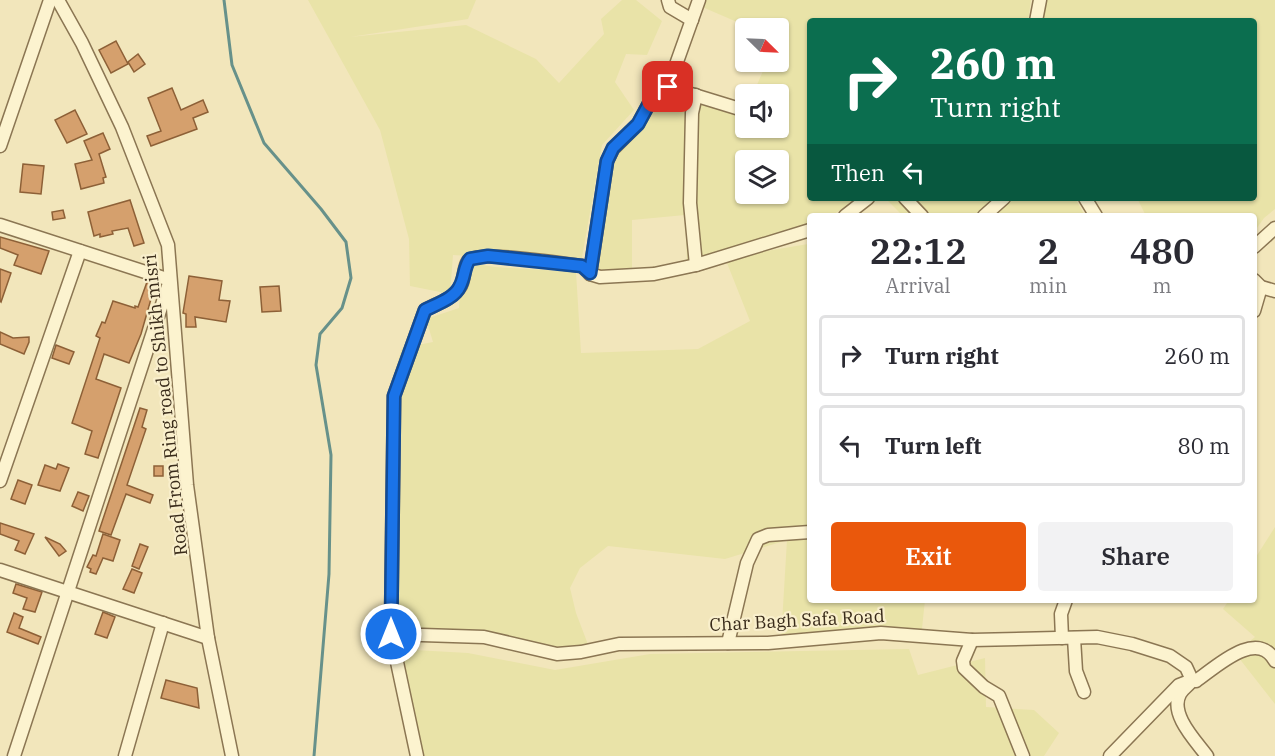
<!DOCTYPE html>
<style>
body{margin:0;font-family:"IBM Plex Serif",serif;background:#f2f2f3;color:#2b2b33;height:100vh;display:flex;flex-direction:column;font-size:22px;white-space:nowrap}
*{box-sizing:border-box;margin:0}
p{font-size:20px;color:#7c7c81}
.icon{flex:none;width:33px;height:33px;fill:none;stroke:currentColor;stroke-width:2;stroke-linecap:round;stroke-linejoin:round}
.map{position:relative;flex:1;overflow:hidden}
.details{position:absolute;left:807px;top:213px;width:450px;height:390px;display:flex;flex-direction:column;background:#fff;border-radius:6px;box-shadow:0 2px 4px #0004}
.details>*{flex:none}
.top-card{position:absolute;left:807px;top:18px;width:450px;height:183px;border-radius:6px;box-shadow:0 2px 4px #0004;background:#0b6e4f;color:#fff;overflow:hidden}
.needle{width:39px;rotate:114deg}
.tools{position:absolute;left:735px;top:18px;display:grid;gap:12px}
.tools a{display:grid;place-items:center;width:54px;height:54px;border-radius:6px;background:#fff;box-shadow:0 2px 4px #0004;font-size:30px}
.pin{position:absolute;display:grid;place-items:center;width:51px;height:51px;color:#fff;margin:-26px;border-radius:12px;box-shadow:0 3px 9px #0006}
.me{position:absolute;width:66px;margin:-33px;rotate:0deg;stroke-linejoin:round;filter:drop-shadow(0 0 4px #0008)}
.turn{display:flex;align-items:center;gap:21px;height:126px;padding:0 24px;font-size:27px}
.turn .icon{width:78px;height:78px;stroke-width:2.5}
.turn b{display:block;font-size:42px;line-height:51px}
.then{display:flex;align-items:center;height:57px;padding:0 24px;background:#0003;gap:12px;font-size:22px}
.eta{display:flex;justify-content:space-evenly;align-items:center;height:102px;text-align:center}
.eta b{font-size:36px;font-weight:600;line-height:42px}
.action{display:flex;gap:12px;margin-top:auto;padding:12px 24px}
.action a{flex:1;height:69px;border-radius:6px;background:#ea580c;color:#fff;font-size:24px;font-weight:600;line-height:69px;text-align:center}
.action a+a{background:#f2f2f3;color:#2b2b33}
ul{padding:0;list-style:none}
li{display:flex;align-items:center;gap:18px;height:81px;margin:0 12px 9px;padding:0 12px;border:3px solid #e1e1e2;border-radius:6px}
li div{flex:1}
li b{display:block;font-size:22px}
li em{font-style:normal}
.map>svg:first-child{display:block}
</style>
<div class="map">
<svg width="1275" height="756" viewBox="0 0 1275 756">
<rect width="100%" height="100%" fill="#f2e6bb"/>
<g fill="#e9e3a8" fill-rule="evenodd">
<path d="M308 0H476L468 19 350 37 466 25 536 59 559 83 604 34 601 19 622 0H636L662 21 647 55 626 54 615 82 634 110 602 145 581 263 453 255 450 294 410 286 409 239 380 130Z"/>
<path d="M694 0H1031L1028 21H810V198H859L831 216H810V230L687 261 685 215 632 220V275L585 278 590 225 607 157 672 83 745 110 746 128H778V94H753L767 62H778V28H751L693 3ZM746 160H778V194H746Z"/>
<path d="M1037 0H1275V209L1264 218 1254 232V216H1146L1137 198H1254V21H1033Z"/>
<path d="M885 198H1075L1085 216H903Z"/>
<path d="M808 244 810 248V600H925L921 638 781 640 787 540 725 559 608 546 580 568 570 588 576 613 589 647 558 655 476 637 392 630 387 397 402 348 433 342 426 319 459 308 462 262 495 267 576 272 581 353 698 349 750 321 725 258Z"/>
<path d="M1275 527V704L1235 653 1255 637 1223 609 1229 600H1254V560Z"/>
<path d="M397 649 468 653 555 670 650 654 909 649 918 675 985 658 986 707 1034 710 1059 733 1044 756H413Z"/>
</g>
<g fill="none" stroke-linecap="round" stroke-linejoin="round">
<path stroke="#67918a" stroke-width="3" d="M224 0 232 65 264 143 321 209 346 242 351 278 342 308 320 334 316 365 331 455 329 574 314 756"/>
</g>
<g fill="#d5a06d" stroke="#8d6037" stroke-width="1.5">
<path d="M116 41 128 64 111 73 99 50Z"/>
<path d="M138 54 145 64 134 72 128 62Z"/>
<path d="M172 88 181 110 203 100 208 112 193 118 197 129 151 146 147 136 161 131 148 98Z"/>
<path d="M75 110 87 134 67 143 55 120Z"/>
<path d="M103 133 110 149 99 154 106 177 103 178 104 183 81 189 75 164 92 160 84 141Z"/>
<path d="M23 164 44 166 41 194 20 192Z"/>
<path d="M130 200 144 243 134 246 128 228 112 231 113 234 100 237V234L94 236 88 212Z"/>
<path d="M63 210 65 218 53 220 52 212Z"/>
<path d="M0 237 49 251 41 274 14 265 18 255 0 248Z"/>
<path d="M0 269 11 273 1 302 0 301Z"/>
<path d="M189 276 222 281 219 300 230 301 226 322 195 317 196 327H186V314L183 313Z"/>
<path d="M147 282 155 285 141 334 129 363 104 354 96 379 121 388 98 458 85 454 92 431 72 423 100 338 96 336 102 322 105 323 113 301 135 308V306L138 307Z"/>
<path d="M279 286 281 311 262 312 260 287Z"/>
<path d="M0 332 13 338 29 337V342L24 354 0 344Z"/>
<path d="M56 345 74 352 69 364 52 358Z"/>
<path d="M140 408 147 410 142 427 146 429 127 485 153 495 150 503 126 494 111 535 99 531Z"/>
<path d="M58 464 69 468 60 491 38 485 45 465 56 469Z"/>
<rect x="154" y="466" width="9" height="10"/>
<path d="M18 480 32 485 25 504 11 499Z"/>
<path d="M78 492 89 496 83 511 72 506Z"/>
<path d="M0 523 34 534 25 554 15 550 19 541 0 534Z"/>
<path d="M103 534 120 540 113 561 103 558 96 574 90 572 91 569 87 567 93 555 96 556Z"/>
<path d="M45 537 60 544 66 551 59 556Z"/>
<path d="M140 544 148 547 139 569 132 566Z"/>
<path d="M132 569 142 573 134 593 123 589Z"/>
<path d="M16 584 42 592 35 612 23 609 27 598 13 593Z"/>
<path d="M103 612 115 617 107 638 95 634Z"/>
<path d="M14 613 23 617 19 628 41 637 38 644 7 632Z"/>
<path d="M166 680 197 688 199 708 161 698Z"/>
</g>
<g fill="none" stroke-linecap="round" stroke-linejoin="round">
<g stroke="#8b7653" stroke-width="15">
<g id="minor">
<path d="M58 0 82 43 122 127 168 245 187 485 208 638 232 756"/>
<path d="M668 0 670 7 692 20"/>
<path d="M1036 21 1040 0"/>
<path d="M668 87 743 110"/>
<path d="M696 95 692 113 690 203 696 265"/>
<path d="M0 146 50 0"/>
<path d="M905 198 922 216"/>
<path d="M1085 198 1096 216"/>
<path d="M845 216 868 198"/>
<path d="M984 216 1004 198"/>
<path d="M0 225 170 280 14 756"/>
<path d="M1254 247 1275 228"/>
<path d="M590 274 607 161 613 149 638 124 651 100 662 94 668 87 699 0"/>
<path d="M1254 280 1261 287 1275 291"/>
<path d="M1254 311 1261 287"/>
<path d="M0 481 80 251"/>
<path d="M0 570 208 638"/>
<path d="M391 634 394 396 425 310C436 304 453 299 460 287 465 280 463 268 468 261 477 250 565 264 582 266L590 274 600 277 654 274 696 265 810 230"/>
<path d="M1062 638 1061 614 1066 600"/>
<path d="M1074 638 1076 671 1084 692"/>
<path d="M972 640 963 661 964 668 984 687 999 696 1023 756"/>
<path d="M728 643 747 563 758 539 768 535 810 532"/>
<path d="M125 756 163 623"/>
<path d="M417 756 391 634 484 637 557 654 581 652 619 644 768 643 881 633 972 640 1097 637 1132 644 1170 656 1186 667 1192 680C1189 686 1183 688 1180 694 1169 714 1196 741 1207 756"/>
<path d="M1110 756 1179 685 1192 680 1196 681C1216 667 1257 628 1275 661"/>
</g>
</g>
<use href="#minor" stroke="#fcf3cf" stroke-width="12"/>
</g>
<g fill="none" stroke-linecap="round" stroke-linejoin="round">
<g stroke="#114b97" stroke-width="15">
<path id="route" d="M391 634 394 396 425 310C437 304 455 298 460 286 465 277 464 266 470 259L488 256 582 266 590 273 607 161 613 148 638 124 651 100 662 94 668 87"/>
</g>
<use href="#route" stroke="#1a73e8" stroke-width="10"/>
</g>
<g text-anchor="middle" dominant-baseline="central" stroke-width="4.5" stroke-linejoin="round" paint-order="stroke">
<g font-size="18" fill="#392b1a" stroke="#f9efcc">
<text transform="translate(165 405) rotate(-96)">Road From Ring road to Shikh misri</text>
<text transform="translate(797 620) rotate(-3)">Char Bagh Safa Road</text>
</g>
</g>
</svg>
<div class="tools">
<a><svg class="needle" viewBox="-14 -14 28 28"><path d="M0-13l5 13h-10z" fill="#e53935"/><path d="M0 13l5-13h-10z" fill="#7c7c81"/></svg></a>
<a><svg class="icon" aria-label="sound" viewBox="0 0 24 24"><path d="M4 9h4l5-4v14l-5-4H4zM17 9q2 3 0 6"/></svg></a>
<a><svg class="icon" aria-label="layers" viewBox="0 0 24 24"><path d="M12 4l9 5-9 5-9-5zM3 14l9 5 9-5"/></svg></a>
</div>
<div class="pin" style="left:668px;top:87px;background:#d93025"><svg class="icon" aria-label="arrive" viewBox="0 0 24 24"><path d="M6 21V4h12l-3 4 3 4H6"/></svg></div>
<svg class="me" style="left:391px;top:634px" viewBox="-20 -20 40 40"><circle r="17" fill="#1a73e8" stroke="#fff" stroke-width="3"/><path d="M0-11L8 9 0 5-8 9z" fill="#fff"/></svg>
<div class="top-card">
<div class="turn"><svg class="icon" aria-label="right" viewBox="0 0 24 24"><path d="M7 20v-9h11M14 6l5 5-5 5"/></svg><div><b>260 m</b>Turn right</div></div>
<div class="then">Then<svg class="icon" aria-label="left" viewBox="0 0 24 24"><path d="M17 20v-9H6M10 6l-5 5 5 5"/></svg></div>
</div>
<section class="details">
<div class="eta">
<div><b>22:12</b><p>Arrival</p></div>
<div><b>2</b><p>min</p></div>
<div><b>480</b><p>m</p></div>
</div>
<ul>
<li><svg class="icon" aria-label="right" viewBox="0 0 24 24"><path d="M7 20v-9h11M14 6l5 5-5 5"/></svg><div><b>Turn right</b></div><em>260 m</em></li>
<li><svg class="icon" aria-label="left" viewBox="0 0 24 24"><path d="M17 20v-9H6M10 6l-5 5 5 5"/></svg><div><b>Turn left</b></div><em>80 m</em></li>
</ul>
<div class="action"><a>Exit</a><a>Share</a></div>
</section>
</div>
